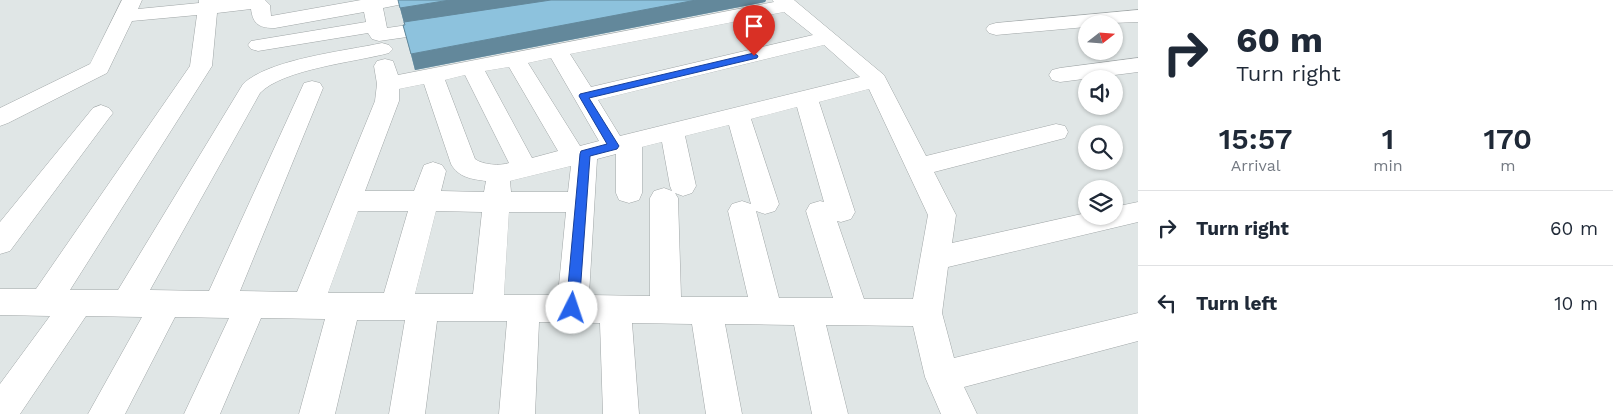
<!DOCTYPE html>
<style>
body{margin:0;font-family:"Work Sans",sans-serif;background:#f2f2f3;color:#1f2937;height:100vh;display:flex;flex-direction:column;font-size:19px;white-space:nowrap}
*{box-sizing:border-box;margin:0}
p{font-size:16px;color:#747a83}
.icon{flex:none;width:28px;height:28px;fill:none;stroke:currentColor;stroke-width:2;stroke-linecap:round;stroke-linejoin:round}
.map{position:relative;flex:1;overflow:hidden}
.drawer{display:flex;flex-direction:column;background:#fff;width:475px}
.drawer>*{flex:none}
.top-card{background:#fff;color:#1f2937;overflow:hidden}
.needle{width:32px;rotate:73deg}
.controls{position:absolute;left:1078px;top:15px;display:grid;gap:10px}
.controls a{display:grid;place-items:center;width:45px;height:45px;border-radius:50%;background:#fff;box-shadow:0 1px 4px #0004;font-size:25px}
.pin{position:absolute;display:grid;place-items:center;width:42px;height:42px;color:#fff;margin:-51px -21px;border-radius:50% 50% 50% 0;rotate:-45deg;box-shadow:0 0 5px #0007}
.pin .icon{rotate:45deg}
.me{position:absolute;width:55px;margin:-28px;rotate:4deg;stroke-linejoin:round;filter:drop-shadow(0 0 4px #0008)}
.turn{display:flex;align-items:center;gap:18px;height:105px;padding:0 15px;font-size:22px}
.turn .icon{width:65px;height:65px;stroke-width:2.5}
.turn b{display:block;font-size:35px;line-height:42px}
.eta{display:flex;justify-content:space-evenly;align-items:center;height:85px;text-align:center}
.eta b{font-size:30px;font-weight:600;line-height:35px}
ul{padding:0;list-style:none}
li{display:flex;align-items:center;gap:15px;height:75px;padding:0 15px;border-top:1px solid #e0e1e3}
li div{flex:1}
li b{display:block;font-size:19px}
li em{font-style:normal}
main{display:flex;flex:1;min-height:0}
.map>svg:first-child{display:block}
</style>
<main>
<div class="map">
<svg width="1138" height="414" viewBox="0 0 1138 414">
<rect width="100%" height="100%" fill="#e0e6e6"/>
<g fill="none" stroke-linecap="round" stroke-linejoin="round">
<g stroke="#a0a6a7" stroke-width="1">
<g id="minor">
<path d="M122 0H142L138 9 199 3V0H265L270 5 271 16 361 0H406L403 4 383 8 387 28 442 20 449 22 452 26 449 30 442 32 379 41 372 39 368 33 258 51 251 49 248 45 251 41 366 22 364 12 275 28C260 28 253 25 251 9L217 13 212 66 70 290H118L243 84C269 59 345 51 382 43L389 45 393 49 389 53C356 62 283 69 260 93L150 290 209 291 304 83 312 81 320 83 323 88 240 291 297 292 375 101 377 84 374 66 377 61 385 59 393 61 398 75 774 2 772 0H794L884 75 926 156 1056 124 1065 126 1068 132 1065 138 934 172 956 215 952 243 1086 213V216H1114V207L1138 202V222L948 267 942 313 954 358 1138 313V341L964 387 977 414H941L925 377 913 326 826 325 848 414H812L794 325 725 324 742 414H706L692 324 632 323 639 414H603L600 323 539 322 535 414H499L507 321H437L425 414H389L405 320H357L335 414H299L325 319 261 318 220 414H184L229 318 175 317 125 414H88L142 317 86 316 20 414H0V384L50 316 0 315V289H36L190 66 197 15 132 21 107 73 8 123 0 126V108L90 64ZM784 12 813 35 591 87 570 54ZM824 45 860 77 620 136 598 100ZM551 58 599 141 580 146 528 63ZM509 67 558 151 532 158 485 71ZM465 75 509 163C500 166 483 165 475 159L445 80ZM424 84 451 164C459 178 472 179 486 181L484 192 441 191 446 171 442 165 433 162 424 165 414 191H365L399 101V89ZM869 89 928 215 913 299H864L837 221 841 222 851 219 855 212 819 102ZM797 107 824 202 820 201 810 204 806 211 833 298H779L756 211 765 214 775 211 779 204 751 119ZM729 125 751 204 742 201 732 204 728 211 748 297H681L678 198 675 193 683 196 692 193 696 186 685 136ZM662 142 670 186 672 191 664 188 654 191 650 198V296L589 295 597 159 616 154V193L619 200 629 203 639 200 642 193V147ZM571 166 568 192H511L510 181ZM358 211H408L384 293H328ZM436 211 482 212 473 294H415ZM509 212H566L558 295H504Z"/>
<path d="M1138 10V22L1086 24V27L996 35 989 33 986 29 989 25 996 23Z"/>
<path d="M1138 58V72L1060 82 1052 80 1049 75 1052 70 1060 68Z"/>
<path d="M101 105 109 108 113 113 109 118 10 251 0 254V222L93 108Z"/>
</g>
</g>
<use href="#minor" fill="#fff" fill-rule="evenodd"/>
</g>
<path fill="#79a7be" d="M398 0H766L765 2 415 70 403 25H405V23H404Z"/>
<g fill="#63889b">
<path d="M450 0H552L404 23 400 8Z"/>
<path d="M696 0H766L765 2 415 70 411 54Z"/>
</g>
<g fill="#8dc2dd" stroke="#63889b">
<path d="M398 0H450L400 8Z"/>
<path d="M551 0H696L411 54 403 25H405L404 22Z"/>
</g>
<path fill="#2563eb" stroke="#184099" d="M754 53 758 56 757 58 589 98 619 146 617 149 590 156 579 308 577 312 572 314 568 312 566 308 580 154 581 151 607 144 579 96 580 94Z"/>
</svg>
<div class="controls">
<a><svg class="needle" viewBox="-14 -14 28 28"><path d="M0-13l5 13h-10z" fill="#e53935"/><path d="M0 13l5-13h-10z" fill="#747a83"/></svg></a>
<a><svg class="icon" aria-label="sound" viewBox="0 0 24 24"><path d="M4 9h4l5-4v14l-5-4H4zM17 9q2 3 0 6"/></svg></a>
<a><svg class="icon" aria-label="search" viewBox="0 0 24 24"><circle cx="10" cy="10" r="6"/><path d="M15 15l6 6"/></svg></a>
<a><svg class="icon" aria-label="layers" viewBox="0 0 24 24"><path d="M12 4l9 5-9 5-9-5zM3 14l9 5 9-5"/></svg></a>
</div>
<div class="pin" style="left:754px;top:56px;background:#d93025"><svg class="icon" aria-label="arrive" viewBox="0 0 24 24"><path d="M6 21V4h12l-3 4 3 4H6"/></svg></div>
<svg class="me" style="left:572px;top:308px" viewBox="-20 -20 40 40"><circle r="19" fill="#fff"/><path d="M0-13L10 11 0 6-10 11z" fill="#2563eb"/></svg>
</div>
<section class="drawer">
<div class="top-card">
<div class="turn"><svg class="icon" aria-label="right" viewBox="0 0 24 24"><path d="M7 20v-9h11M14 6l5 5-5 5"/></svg><div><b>60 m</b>Turn right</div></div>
</div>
<div class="eta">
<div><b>15:57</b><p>Arrival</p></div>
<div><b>1</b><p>min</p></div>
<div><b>170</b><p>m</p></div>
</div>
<ul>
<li><svg class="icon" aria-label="right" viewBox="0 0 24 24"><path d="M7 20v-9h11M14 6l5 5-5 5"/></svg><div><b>Turn right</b></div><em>60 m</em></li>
<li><svg class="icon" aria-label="left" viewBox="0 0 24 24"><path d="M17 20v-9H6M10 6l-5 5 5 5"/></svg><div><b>Turn left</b></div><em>10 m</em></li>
</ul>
</section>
</main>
